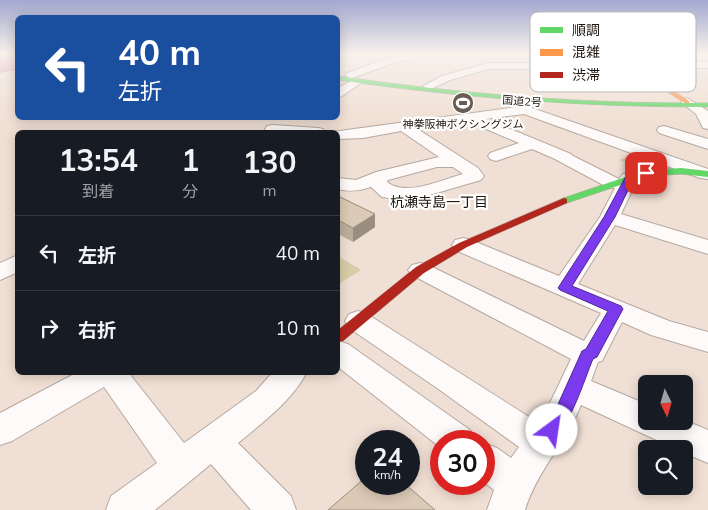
<!DOCTYPE html>
<html lang="ja">
<meta charset="utf-8">
<style>
body{margin:0;font-family:Mulish,"Noto Sans JP",sans-serif;background:#242831;color:#f1f3f6;height:100vh;display:flex;flex-direction:column;font-size:19px;white-space:nowrap}
*{box-sizing:border-box;margin:0}
p{font-size:16px;color:#9ea1a6}
.icon{flex:none;width:28px;height:28px;fill:none;stroke:currentColor;stroke-width:2;stroke-linecap:round;stroke-linejoin:round}
.map{position:relative;flex:1;overflow:hidden}
.side{position:absolute;left:15px;top:130px;width:325px;height:245px;display:flex;flex-direction:column;background:#171b24;border-radius:8px;box-shadow:0 2px 12px #0003}
.side>*{flex:none}
.top-card{position:absolute;left:15px;top:15px;width:325px;height:105px;border-radius:8px;box-shadow:0 2px 12px #0003;background:#1a4fa0;color:#fff;overflow:hidden}
.needle{width:32px;rotate:175deg}
.buttons{position:absolute;left:638px;top:375px;display:grid;gap:10px}
.buttons a{display:grid;place-items:center;width:55px;height:55px;border-radius:8px;background:#171b24;box-shadow:0 2px 12px #0003;font-size:25px}
.speed{position:absolute;left:355px;top:430px;display:flex;gap:10px;font-size:25px;font-weight:700;text-align:center}
.speed>*{display:grid;place-content:center;width:65px;height:65px;border-radius:50%;background:#171b24;box-shadow:0 2px 12px #0003;line-height:1}
.speed small{font-size:12px;font-weight:400}
.speed .limit{border:8px solid #d22;background:#fff;color:#111}
.pin{position:absolute;display:grid;place-items:center;width:42px;height:42px;color:#fff;margin:-21px;border-radius:10px;box-shadow:0 2px 8px #0006}
.me{position:absolute;width:55px;margin:-28px;rotate:31deg;stroke-linejoin:round;filter:drop-shadow(0 0 4px #0008)}
.turn{display:flex;align-items:center;gap:18px;height:105px;padding:0 20px;font-size:22px}
.turn .icon{width:65px;height:65px;stroke-width:2.5}
.turn b{display:block;font-size:35px;line-height:42px}
.eta{display:flex;justify-content:space-evenly;align-items:center;height:85px;text-align:center}
.eta b{font-size:30px;font-weight:700;line-height:35px}
ul{padding:0;list-style:none}
li{display:flex;align-items:center;gap:15px;height:75px;padding:0 20px;border-top:1px solid #363941}
li div{flex:1}
li b{display:block;font-size:19px}
li em{font-style:normal}
.map>svg:first-child{display:block}
</style>
<div class="map">
<svg width="708" height="510" viewBox="0 0 708 510">
<rect width="100%" height="100%" fill="#f0dfd4"/>
<g fill="#d6cea7">
<path d="M641 152 669 167 641 169 619 160Z"/>
<path d="M338 256 361 270 339 284 338 283Z"/>
</g>
<path fill="#d996a9" d="M0 54H17V70L0 73Z"/>
<g fill="none" stroke-linecap="round" stroke-linejoin="round">
<g stroke="#b5a9a0" stroke-width="2">
<g id="street">
<path d="M410 54H427L425 56 393 63 355 77 351 78 345 75 347 73 386 59Z"/>
<path d="M708 62V68L489 69 450 80 429 90 423 86 442 76 488 63Z"/>
<path d="M357 78 363 81 361 83 342 96 338 97V88Z"/>
<path d="M525 97 531 101 532 108 708 169V179L700 178 524 114 486 119 571 154 573 156 619 179 623 174 629 173 635 174 638 178 621 214 708 240V254L615 225 578 284 669 321 708 332V352L651 335 622 322 602 361 598 362 591 381 646 404V421L684 420 708 430V463L684 453V449H676L581 405C566 442 537 471 525 510H487L494 490 484 482V443L497 448 511 458 519 447 437 388 349 328 345 321 349 314 358 311 367 314 537 422 549 405 571 359 412 275 408 270 412 265 420 263 428 265 584 341 601 313 455 250 452 245 455 240 463 238 471 240 559 276 600 217 615 188 607 187 555 159 532 149 496 161 490 159 488 156 490 153 519 143 467 121 416 128 478 168 484 176 481 180 409 201 382 197 371 187C359 191 350 192 338 189V178L356 180 376 172 439 157 401 131 363 138 338 139V132H332L518 107 519 101ZM437 167H453L463 174C441 180 406 197 387 182L388 180Z"/>
<path d="M687 98 708 111V129L703 128 696 114 681 102Z"/>
<path d="M272 125 318 128 323 129 325 132H267L265 129 267 126Z"/>
<path d="M664 126 708 139V149L659 133 657 130 659 127Z"/>
<path d="M18 255V272L0 280V263Z"/>
<path d="M338 341 348 344 470 430 475 441H441V448L338 367Z"/>
<path d="M78 372H128L184 443 256 391 273 372H307C291 402 263 422 238 443L291 496 296 510H251L211 464 155 510H106L111 496 157 463 104 387 12 441 0 445V413Z"/>
</g>
</g>
<g stroke="#b5a9a0" stroke-width="1">
<g id="fast">
<path d="M338 76C461 94 584 104 708 103V107C584 107 461 98 338 80Z"/>
<path d="M681 168 708 171V177L681 174 647 176 567 203H561L559 201 561 199 643 171Z"/>
</g>
</g>
<g stroke="#b5a9a0" stroke-width="1">
<path id="slow" d="M691 54H696L654 79 689 101V103H685L647 79Z"/>
</g>
<g stroke="#b5a9a0" stroke-width="1">
<path id="jam" d="M564 198 567 199V203L467 247 424 273 343 341 338 342V330L416 267 459 243Z"/>
</g>
<use href="#street" fill="#fdfaf9" fill-rule="evenodd"/>
<use href="#fast" fill="#63d668" fill-rule="evenodd"/>
<use href="#slow" fill="#ff974d" fill-rule="evenodd"/>
<use href="#jam" fill="#b3261e" fill-rule="evenodd"/>
</g>
<path fill="#bcae9c" d="M338 196 375 214V227L353 242 338 234Z"/>
<path fill="#998d7f" d="M375 214V227L353 242V228Z"/>
<g fill="#dbcab5" stroke="#998d7f">
<path d="M338 196 375 214 353 228 338 220Z"/>
<path d="M366 477V484H405L435 510H328Z"/>
</g>
<linearGradient id="sky" x2="0" y2="1"><stop stop-color="#a2a8cf"/><stop offset="0.43" stop-color="#f8f1ec"/><stop offset="1" stop-color="#f8f1ec" stop-opacity="0"/></linearGradient>
<rect width="708" height="125" fill="url(#sky)"/>
<path fill="#7c3aed" stroke="#51269a" d="M646 171 650 172V175L633 180 615 217 572 286 621 306 623 309 597 357 593 359C585 377 569 431 552 437L546 435 543 430 555 411 582 351 586 349 608 311 560 290 558 288 604 217 626 176Z"/>
<defs>
<g id="stadium-disc" transform="scale(1.125)"><circle r="9.5" fill="#685c53" stroke="#fff"/><path d="M0-5a6.5 5 0 1 0 0 10a6.5 5 0 1 0 0-10ZM-3.5-1.8h7v3.6h-7Z" fill="#fff"/></g>
</defs>
<g fill-rule="evenodd">
<use href="#stadium-disc" x="463" y="103"/>
</g>
<g text-anchor="middle" dominant-baseline="central" stroke-width="4.5" stroke-linejoin="round" paint-order="stroke">
<g font-size="11" fill="#1f150e" stroke="#fff">
<text transform="translate(522 101) rotate(4)">国道2号</text>
</g>
<g font-size="11" fill="#1f150e" stroke="#fff">
<text x="463" y="124">神拳阪神ボクシングジム</text>
</g>
<g font-size="14" fill="#1f150e" stroke="#fff">
<text x="439" y="202">杭瀬寺島一丁目</text>
</g>
</g>
<rect x="530" y="12" width="166" height="80" rx="8" fill="#fff" stroke="#bcb9b7" stroke-width="1"/>
<rect x="540" y="27" width="23" height="6" fill="#63d668"/>
<rect x="540" y="49" width="23" height="7" fill="#ff974d"/>
<rect x="540" y="72" width="23" height="6" fill="#b3261e"/>
<g font-size="14" fill="#1f150e">
<text x="572" y="35">順調</text>
<text x="572" y="57">混雑</text>
<text x="572" y="80">渋滞</text>
</g>
</svg>
<div class="buttons">
<a><svg class="needle" viewBox="-14 -14 28 28"><path d="M0-13l5 13h-10z" fill="#e53935"/><path d="M0 13l5-13h-10z" fill="#9ea1a6"/></svg></a>
<a><svg class="icon" aria-label="search" viewBox="0 0 24 24"><circle cx="10" cy="10" r="6"/><path d="M15 15l6 6"/></svg></a>
</div>
<div class="speed"><div>24<small>km/h</small></div><div class="limit">30</div></div>
<div class="pin" style="left:646px;top:173px;background:#d93025"><svg class="icon" aria-label="arrive" viewBox="0 0 24 24"><path d="M6 21V4h12l-3 4 3 4H6"/></svg></div>
<svg class="me" style="left:552px;top:430px" viewBox="-20 -20 40 40"><circle r="19" fill="#fff"/><path d="M0-13L10 11 0 6-10 11z" fill="#7c3aed"/></svg>
<div class="top-card">
<div class="turn"><svg class="icon" aria-label="left" viewBox="0 0 24 24"><path d="M17 20v-9H6M10 6l-5 5 5 5"/></svg><div><b>40 m</b>左折</div></div>
</div>
<section class="side">
<div class="eta">
<div><b>13:54</b><p>到着</p></div>
<div><b>1</b><p>分</p></div>
<div><b>130</b><p>m</p></div>
</div>
<ul>
<li><svg class="icon" aria-label="left" viewBox="0 0 24 24"><path d="M17 20v-9H6M10 6l-5 5 5 5"/></svg><div><b>左折</b></div><em>40 m</em></li>
<li><svg class="icon" aria-label="right" viewBox="0 0 24 24"><path d="M7 20v-9h11M14 6l5 5-5 5"/></svg><div><b>右折</b></div><em>10 m</em></li>
</ul>
</section>
</div>
